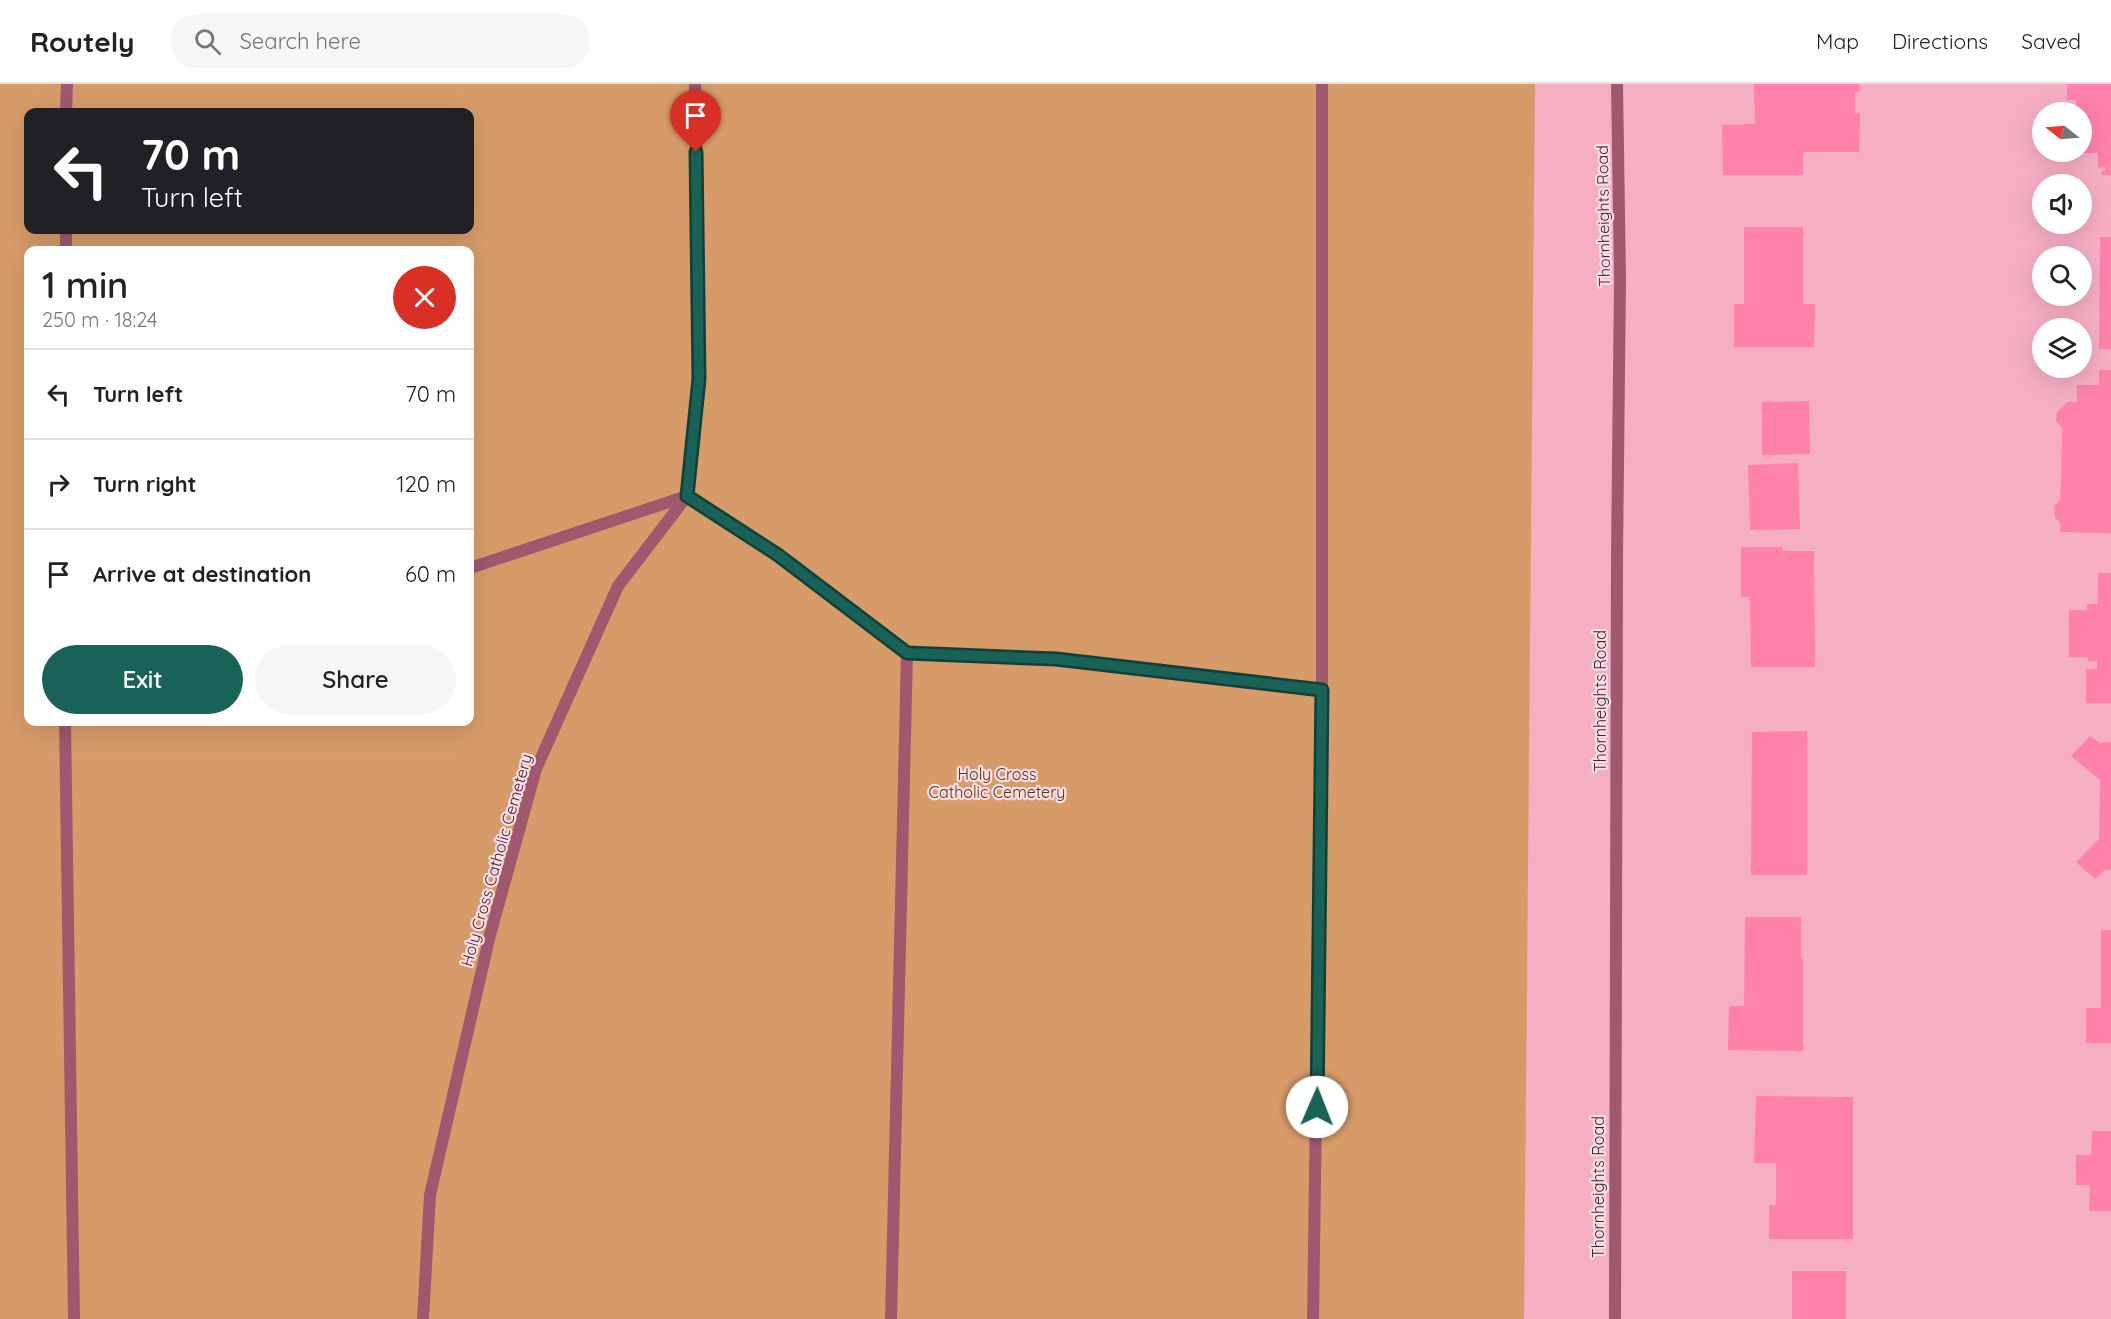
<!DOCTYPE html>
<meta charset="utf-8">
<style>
body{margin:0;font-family:Quicksand,sans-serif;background:#f6f6f6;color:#222;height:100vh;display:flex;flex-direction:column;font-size:22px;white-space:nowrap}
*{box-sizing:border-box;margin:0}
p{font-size:20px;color:#767676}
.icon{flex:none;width:33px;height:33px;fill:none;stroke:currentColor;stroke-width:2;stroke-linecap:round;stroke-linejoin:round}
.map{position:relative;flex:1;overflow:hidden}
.details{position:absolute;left:24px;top:162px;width:450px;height:480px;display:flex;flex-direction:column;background:#fff;border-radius:12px;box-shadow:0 6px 24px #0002}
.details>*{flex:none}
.top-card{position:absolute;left:24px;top:24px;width:450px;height:126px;border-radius:12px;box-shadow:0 6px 24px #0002;background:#202124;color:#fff;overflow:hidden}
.needle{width:39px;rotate:287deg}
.controls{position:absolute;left:2032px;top:18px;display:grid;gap:12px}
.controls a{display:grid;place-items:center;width:60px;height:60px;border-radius:50%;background:#fff;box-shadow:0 6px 24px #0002;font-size:30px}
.pin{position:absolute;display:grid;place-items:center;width:51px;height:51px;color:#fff;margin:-62px -26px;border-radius:50% 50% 50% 0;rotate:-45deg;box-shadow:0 0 6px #0007}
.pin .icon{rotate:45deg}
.me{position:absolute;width:66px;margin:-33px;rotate:1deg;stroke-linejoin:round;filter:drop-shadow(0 0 4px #0008)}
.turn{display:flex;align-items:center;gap:21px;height:126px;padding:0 18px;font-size:27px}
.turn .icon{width:78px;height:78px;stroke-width:2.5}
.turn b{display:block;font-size:42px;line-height:51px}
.round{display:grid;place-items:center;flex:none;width:63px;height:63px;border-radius:32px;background:#f6f6f6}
.overview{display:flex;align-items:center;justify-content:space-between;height:102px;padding:0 18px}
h1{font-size:36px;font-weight:600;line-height:45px}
.cta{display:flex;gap:12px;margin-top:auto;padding:12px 18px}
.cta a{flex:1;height:69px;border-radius:36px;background:#196257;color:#fff;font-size:24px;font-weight:600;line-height:69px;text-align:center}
.cta a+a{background:#f6f6f6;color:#222}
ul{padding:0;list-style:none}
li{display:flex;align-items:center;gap:18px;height:90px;padding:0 18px;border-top:2px solid #e0e0e0}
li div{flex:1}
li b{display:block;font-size:22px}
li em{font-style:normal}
header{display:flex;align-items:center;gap:36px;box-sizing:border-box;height:84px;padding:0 30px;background:#fff;border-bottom:2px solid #e0e0e0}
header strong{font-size:28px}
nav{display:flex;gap:33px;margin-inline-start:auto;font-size:21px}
.search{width:420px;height:54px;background:#f6f6f6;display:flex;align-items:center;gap:15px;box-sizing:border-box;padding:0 21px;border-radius:33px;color:#767676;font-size:22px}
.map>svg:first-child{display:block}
</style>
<header>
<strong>Routely</strong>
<div class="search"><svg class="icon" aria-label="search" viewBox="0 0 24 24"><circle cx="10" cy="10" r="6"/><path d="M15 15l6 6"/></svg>Search here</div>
<nav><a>Map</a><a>Directions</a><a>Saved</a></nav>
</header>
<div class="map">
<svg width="2111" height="1235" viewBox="0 0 2111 1235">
<rect width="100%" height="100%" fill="#f6aec2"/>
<path fill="#d79b69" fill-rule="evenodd" d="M0 0H1535L1524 1235H0ZM28 28H470V146H28ZM28 166H470V638H28Z"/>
<g fill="#fe82aa">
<path d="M1754 0H1859V8H1855V30L1860 29 1859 68H1803V91H1723L1722 41 1755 40Z"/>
<path d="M2067 0H2111V91H2101V87H2105V83L2098 84V69H2082V28H2074V25H2076V16H2067Z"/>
<path d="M1744 143H1803V220H1815L1814 263H1734V220H1744Z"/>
<path d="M2100 153H2111V265H2099Z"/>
<path d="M2099 286H2111V449L2060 448V438L2055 434 2054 422 2060 416 2061 400 2062 344 2056 337 2057 328 2067 318H2077V301H2099Z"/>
<path d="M1809 317 1810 370 1762 371V318Z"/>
<path d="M1798 379 1800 445 1750 446 1748 381Z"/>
<path d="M1741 463H1783V467H1814L1815 583H1751L1750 513H1741Z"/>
<path d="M2098 489H2111V619H2086V585H2097V577H2088V573H2069V526H2087V520H2098Z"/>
<path d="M1807 647V791H1751L1752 648Z"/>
<path d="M2090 652 2100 659 2111 658V786H2105L2095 795 2076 778 2099 755 2100 696 2071 672Z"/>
<path d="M1745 833H1801V875H1803V967L1728 966 1729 922H1744Z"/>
<path d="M2101 846H2111V959H2086V924H2101Z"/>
<path d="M1756 1012 1853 1013V1155H1769V1121H1776V1079H1754Z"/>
<path d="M2092 1047H2111V1127H2089L2090 1101H2076V1071H2091Z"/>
<rect x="1792" y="1187" width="54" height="48"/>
</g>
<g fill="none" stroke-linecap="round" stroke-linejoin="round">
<g stroke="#9f586e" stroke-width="12">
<path d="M66 28 67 0"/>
<path d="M66 166V146"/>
<path d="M470 484 687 412 778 471 907 569 1056 575 1322 606"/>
<path d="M65 638 74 1235"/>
<path d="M423 1235 430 1111 490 851 536 685 618 502 687 412 700 295 695 0"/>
<path d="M891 1235 907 569"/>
<path d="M1313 1235 1322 606V0"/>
</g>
<path stroke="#9f586e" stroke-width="12" d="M1615 1235 1617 470 1620 196 1617 0"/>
</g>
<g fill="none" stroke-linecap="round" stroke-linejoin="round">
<g stroke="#104039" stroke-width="15">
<path id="route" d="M696 68 699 295 687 412 778 471 907 569 1056 575 1322 606 1317 1023"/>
</g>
<use href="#route" stroke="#196257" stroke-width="10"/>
</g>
<g text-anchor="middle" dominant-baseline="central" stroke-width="4.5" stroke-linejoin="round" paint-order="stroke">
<g font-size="16" fill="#45222d" stroke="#fadee5">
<text transform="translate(1603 132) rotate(-91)">Thornheights Road</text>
<text transform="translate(1600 617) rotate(-90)">Thornheights Road</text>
<text transform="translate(496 776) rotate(-74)">Holy Cross Catholic Cemetery</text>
<text transform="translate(1598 1103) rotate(-90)">Thornheights Road</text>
</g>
<g font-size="16" fill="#5a340e" stroke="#fadee5">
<text x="997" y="690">Holy Cross<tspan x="997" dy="18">Catholic Cemetery</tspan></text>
</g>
</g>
</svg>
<div class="controls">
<a><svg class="needle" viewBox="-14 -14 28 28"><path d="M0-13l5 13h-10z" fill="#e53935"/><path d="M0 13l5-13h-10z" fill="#767676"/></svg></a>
<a><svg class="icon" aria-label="sound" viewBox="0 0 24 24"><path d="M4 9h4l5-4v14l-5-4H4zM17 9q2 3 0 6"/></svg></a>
<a><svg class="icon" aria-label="search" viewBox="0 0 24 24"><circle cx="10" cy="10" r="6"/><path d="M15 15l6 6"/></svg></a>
<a><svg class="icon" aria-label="layers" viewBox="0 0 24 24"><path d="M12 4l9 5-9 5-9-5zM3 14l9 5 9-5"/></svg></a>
</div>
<div class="pin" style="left:696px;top:68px;background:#d93025"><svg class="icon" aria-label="arrive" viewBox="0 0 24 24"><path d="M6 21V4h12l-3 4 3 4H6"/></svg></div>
<svg class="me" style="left:1317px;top:1023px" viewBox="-20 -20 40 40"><circle r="19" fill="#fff"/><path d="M0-13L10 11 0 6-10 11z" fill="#196257"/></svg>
<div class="top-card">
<div class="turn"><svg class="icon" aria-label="left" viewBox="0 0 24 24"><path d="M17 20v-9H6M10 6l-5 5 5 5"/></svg><div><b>70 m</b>Turn left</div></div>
</div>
<section class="details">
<div class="overview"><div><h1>1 min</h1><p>250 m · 18:24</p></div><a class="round" style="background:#d93025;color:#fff"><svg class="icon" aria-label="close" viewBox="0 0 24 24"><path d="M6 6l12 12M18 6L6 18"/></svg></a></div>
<ul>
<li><svg class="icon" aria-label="left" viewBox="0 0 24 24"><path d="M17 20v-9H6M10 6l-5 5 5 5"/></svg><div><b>Turn left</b></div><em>70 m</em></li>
<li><svg class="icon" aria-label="right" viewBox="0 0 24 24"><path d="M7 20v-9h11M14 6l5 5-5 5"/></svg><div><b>Turn right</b></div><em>120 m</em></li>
<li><svg class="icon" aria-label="arrive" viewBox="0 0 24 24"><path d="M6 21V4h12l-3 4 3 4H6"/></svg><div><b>Arrive at destination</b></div><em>60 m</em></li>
</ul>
<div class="cta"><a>Exit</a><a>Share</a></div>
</section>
</div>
